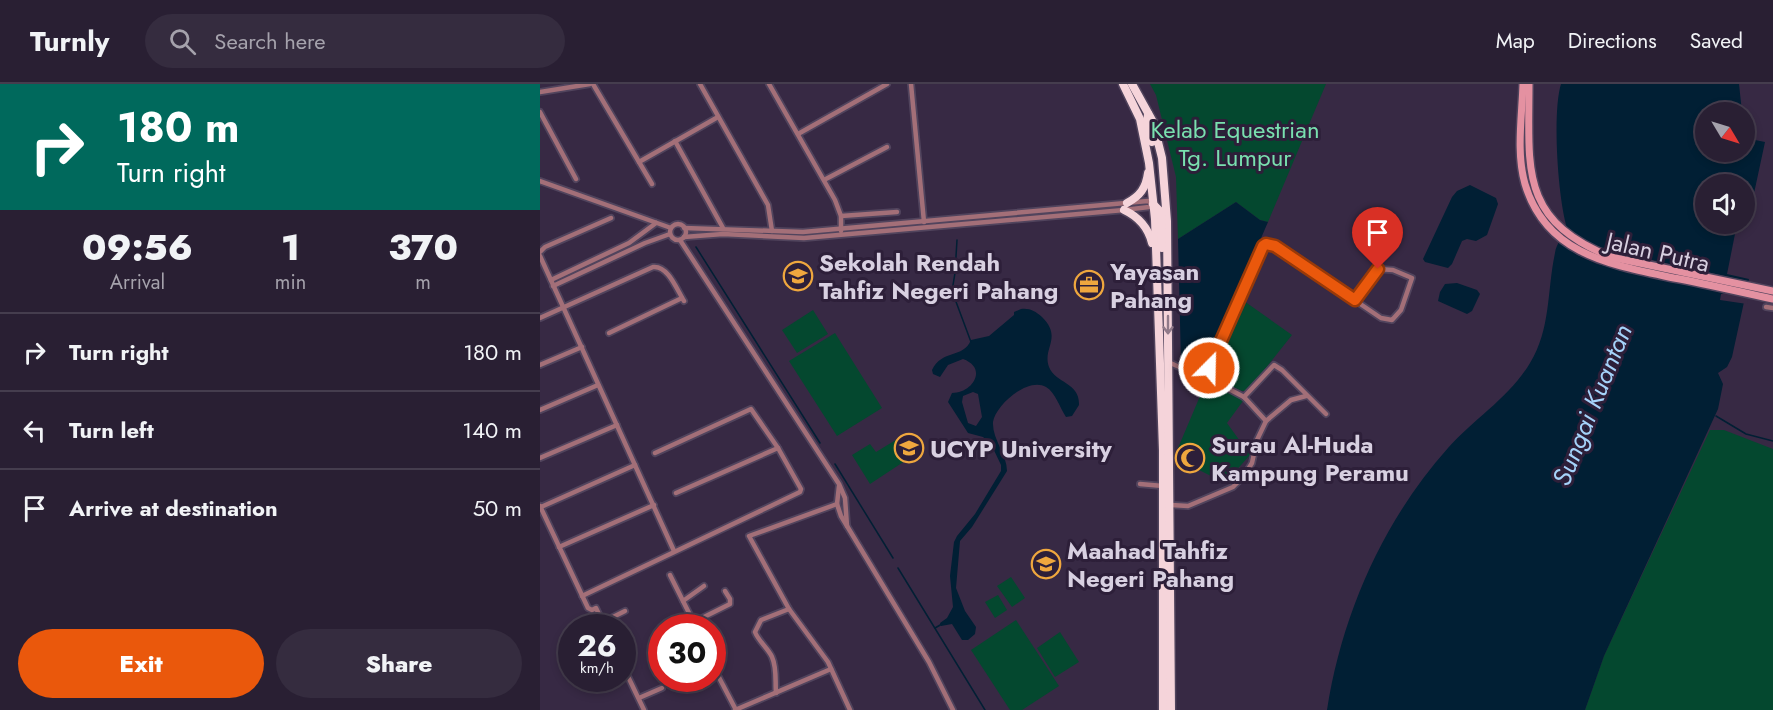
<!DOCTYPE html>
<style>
body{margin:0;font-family:Jost,sans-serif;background:#352c3f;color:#f1f3f6;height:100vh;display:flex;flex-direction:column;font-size:22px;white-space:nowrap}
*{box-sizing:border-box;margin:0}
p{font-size:20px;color:#a5a2ac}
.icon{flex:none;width:33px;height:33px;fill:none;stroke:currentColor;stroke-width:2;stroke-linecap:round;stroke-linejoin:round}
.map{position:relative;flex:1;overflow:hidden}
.panel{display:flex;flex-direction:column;background:#291f33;width:540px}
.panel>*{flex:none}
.banner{background:#00695c;color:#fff;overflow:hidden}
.needle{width:39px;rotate:128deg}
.controls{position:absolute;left:1155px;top:18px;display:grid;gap:12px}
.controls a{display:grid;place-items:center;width:60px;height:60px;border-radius:50%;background:#291f33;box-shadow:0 3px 9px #0003,0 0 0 2px #453d4e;font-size:30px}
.speed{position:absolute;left:18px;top:530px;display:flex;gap:12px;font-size:30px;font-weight:700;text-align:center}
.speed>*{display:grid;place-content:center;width:78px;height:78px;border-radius:50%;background:#291f33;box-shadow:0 3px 9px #0003,0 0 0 2px #453d4e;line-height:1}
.speed small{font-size:15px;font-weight:400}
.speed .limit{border:9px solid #d22;background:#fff;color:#111}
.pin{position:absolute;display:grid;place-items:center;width:51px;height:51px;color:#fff;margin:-62px -26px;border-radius:50% 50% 50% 0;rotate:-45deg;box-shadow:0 0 6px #0007}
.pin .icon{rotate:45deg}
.me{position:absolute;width:66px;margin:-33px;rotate:23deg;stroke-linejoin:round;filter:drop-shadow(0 0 4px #0008)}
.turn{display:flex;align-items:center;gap:21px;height:126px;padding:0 18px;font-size:27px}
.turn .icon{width:78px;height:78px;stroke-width:2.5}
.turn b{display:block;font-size:42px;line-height:51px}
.eta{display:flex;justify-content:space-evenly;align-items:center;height:102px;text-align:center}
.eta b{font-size:36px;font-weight:800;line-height:42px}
.button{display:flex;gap:12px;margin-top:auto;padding:12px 18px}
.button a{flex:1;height:69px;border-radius:36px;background:#ea580c;color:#fff;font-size:24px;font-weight:800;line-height:69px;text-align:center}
.button a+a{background:#352c3f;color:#f1f3f6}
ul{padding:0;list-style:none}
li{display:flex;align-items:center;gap:18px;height:78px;padding:0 18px;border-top:2px solid #453d4e}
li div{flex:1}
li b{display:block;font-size:22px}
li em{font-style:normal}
header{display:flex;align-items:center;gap:36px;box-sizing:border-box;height:84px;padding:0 30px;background:#291f33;border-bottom:2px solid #453d4e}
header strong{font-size:28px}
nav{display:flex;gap:33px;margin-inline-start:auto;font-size:21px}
.search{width:420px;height:54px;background:#352c3f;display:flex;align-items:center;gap:15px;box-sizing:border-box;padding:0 21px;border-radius:33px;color:#a5a2ac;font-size:22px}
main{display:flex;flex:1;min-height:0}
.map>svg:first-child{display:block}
</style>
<header>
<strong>Turnly</strong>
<div class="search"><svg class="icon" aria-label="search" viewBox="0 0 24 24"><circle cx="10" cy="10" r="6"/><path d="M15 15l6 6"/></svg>Search here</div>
<nav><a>Map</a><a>Directions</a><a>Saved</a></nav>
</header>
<main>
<section class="panel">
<div class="banner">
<div class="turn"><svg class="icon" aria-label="right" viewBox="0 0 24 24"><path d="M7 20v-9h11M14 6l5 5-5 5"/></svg><div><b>180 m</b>Turn right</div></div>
</div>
<div class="eta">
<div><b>09:56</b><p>Arrival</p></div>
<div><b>1</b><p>min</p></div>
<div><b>370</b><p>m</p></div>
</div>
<ul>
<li><svg class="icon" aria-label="right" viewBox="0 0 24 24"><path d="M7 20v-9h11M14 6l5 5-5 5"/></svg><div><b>Turn right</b></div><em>180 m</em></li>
<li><svg class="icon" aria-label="left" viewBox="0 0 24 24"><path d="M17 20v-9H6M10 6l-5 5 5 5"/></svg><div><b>Turn left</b></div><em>140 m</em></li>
<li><svg class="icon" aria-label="arrive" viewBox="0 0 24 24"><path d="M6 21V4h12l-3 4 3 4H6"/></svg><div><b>Arrive at destination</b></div><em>50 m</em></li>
</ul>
<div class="button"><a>Exit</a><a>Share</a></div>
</section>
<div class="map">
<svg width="1233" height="626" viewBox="0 0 1233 626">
<rect width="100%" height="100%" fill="#372944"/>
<g fill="#04482f">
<path d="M610 0H786L728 138 720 136 696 118 638 155 636 93 616 11Z"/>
<path d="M704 217 752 251 721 290 705 307H702L669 292 701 220Z"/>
<path d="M273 226 288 250 257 269 242 246Z"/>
<path d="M295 249 342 324 297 352 249 277Z"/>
<path d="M666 298 694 310 703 317 687 339 710 371 685 399 651 382 659 378 652 365 646 368 638 364Z"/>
<path d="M1170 346H1184L1233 365V626H1045L1064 572Z"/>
<path d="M359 354 371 373 330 400 312 371 330 360 336 368Z"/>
<path d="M471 493 485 514 472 523 457 502Z"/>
<path d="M458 511 467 526 455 534 445 518Z"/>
<path d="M476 536 519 602 482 626H470L431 566Z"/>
<path d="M520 548 539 578 515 593 497 564Z"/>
</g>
<g fill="#011f34" fill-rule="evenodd">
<path d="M1021 0H1199L1202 28H1166V68H1204L1205 50V54L1225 58 1213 114 1205 115 1204 100H1166V140H1197L1187 190 1209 195 1192 273 1187 283 1178 289 1183 300 1178 325 1064 572 1045 626H787C802 530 843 437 908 364 934 335 970 313 990 279 1011 245 1007 206 1015 169 1016 159 1024 153 1027 144 1018 115 1012 29 1021 0Z"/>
<path d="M930 101 956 114 958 120 947 151 936 157 927 155 922 157 912 180 908 184 885 178 883 175 912 113 917 107Z"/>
<path d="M696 118 720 136 728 138 664 286 659 288 641 278 638 155Z"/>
<path d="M917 199 937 206 940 210 932 227 927 230 898 217 900 208 905 200Z"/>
<path d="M481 225C490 224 495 227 502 233 523 254 502 264 509 283 516 300 540 298 539 321L532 332 526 333C520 324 515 308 506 303 488 292 455 322 453 338 452 355 467 370 467 387L432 443 420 457 416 504 425 527 436 543 435 550 428 556H422L412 540 401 542 400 539 407 534 413 523 410 492 414 458 417 452 435 430 461 387V381L451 360 443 353 428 349 408 318 412 309C433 309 448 284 423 275L408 281 400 293 393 290 392 286C402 265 423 275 431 256L449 252 474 231V228ZM433 308 438 310 442 333 436 342 428 339 422 318 423 312Z"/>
</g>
<path fill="#372944" d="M1022 139 1032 149 1062 165 1212 198 1207 220 1180 216 1181 210 1184 209 1057 180 1037 171 1016 156 1023 147Z"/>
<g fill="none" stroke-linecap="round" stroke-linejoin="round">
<g stroke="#011f34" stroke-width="1.5">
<path d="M417 156 415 189 412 207 431 258"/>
<path d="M156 163 280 359"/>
<path d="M1176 332 1206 350 1233 357"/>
<path d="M295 380 353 474"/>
<path d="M358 484 445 626"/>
<path d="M395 544 402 540"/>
</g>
<g stroke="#51445d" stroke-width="8">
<g id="minor">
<path d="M53 0 112 100"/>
<path d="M160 0 228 121 232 147"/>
<path d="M229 0 295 116 301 132V147"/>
<path d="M371 0 384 138"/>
<path d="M0 8 50 0"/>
<path d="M0 28 36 95"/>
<path d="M258 50 347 0"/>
<path d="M135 57 183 144"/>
<path d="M99 78 178 33"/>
<path d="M284 96 347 63"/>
<path d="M0 97 131 144"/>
<path d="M301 132 357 128"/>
<circle cx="138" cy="148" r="8"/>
<path d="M144 144 263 148 608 117 613 120"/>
<path d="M144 153 183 150 264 154 584 126 609 123 612 120"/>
<path d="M140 156 299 400 305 414 307 442"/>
<path d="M0 168 5 163 71 134"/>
<path d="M0 172 134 467"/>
<path d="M11 196 89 159 116 139"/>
<path d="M13 202 105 159 130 150"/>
<path d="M1226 223 1233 224"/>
<path d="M0 234 113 183C128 181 137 206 144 217"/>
<path d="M69 249 142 214"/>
<path d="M628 278 685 303 704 313 726 337"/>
<path d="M0 281 42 263"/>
<path d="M665 293 726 160 735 162 841 234 852 236 861 226 872 194 853 186 838 185 815 216"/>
<path d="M704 313 734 281 742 286 786 330"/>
<path d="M0 326 58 301"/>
<path d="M0 374 77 341"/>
<path d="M600 400 623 402"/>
<path d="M299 402 297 420 301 432 389 578 413 626"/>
<path d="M136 409 238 364"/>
<path d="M297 420 209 452 249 525 288 578 310 626"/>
<path d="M631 421 648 422 693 403 704 392 712 379 717 356 726 337 751 316 766 312"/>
<path d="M0 422 48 524 52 526 56 524 65 543"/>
<path d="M1 423 95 381"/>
<path d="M19 463 114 421"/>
<path d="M130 491 156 543"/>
<path d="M42 512 260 408 261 405 238 364 211 325 115 369"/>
<path d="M143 517 164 502"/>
<path d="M63 538 85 527"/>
<path d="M154 538 190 520V515L185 507"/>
<path d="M82 580 104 626"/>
<path d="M172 580 196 626"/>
<path d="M236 609C235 597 237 584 232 573 228 564 219 558 215 548L221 536 249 525"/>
<path d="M99 614 122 604"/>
<path d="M195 626 291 585"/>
</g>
</g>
<g stroke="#51445d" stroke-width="10">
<g id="secondary">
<path d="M983 0C982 32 976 69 985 100 1006 171 1072 181 1134 194 1167 200 1200 208 1233 215"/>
<path d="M989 0C989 85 979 136 1071 173L1233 207"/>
</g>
</g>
<g stroke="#51445d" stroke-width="11">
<g id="trunk">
<path d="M583 0 600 35 609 79 615 135 623 366V626"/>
<path d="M592 0 613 38 622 74 627 137 631 626"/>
<path d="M608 30 607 39 612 58"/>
<path d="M587 119C600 112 606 104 608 89"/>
<path d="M613 120 621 128 622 164"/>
<path d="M584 126C599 133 608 143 612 159"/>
</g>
</g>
<use href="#minor" stroke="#a36f78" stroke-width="4.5"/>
<use href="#secondary" stroke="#e491a1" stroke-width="7"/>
<use href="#trunk" stroke="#f5d4da" stroke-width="8"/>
</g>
<defs><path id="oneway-shaft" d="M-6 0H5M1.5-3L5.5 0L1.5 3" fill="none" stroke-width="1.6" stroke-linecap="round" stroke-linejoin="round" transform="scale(1.5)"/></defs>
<use stroke="#917a8a" href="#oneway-shaft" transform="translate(628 241) rotate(90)"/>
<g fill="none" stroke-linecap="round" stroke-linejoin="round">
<g stroke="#983908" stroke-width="15">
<path id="route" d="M669 284 723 162 726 160 735 162 815 216 838 185"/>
</g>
<use href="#route" stroke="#ea580c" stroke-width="10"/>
</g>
<defs>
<g id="school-ring" transform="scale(1.5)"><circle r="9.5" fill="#2d1f39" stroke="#efa73e" stroke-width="1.5"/><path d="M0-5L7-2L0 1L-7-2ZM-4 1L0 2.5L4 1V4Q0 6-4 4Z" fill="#efa73e"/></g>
<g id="office-ring" transform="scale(1.5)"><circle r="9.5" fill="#2d1f39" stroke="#efa73e" stroke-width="1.5"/><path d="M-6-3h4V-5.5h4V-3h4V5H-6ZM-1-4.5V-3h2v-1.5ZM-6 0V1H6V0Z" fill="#efa73e"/></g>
<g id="university-ring" transform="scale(1.5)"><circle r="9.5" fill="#2d1f39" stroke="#efa73e" stroke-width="1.5"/><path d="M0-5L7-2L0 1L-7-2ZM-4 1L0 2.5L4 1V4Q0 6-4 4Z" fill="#efa73e"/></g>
<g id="mosque-ring" transform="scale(1.5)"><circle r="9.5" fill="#2d1f39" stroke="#efa73e" stroke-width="1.5"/><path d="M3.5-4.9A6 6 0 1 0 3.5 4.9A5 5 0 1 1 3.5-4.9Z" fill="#efa73e"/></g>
</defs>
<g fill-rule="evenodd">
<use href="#school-ring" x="258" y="192"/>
<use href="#office-ring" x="549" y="201"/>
<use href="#university-ring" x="369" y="364"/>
<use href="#mosque-ring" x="650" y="374"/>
<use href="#school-ring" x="506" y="480"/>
</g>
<g text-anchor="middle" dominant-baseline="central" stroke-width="6" stroke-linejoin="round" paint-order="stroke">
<g font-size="24" fill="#79e0af" stroke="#2d1f39">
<text x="695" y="45">Kelab Equestrian<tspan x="695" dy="28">Tg. Lumpur</tspan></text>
</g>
<g font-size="24" fill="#d8d0e1" stroke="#2d1f39">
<text transform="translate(1118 168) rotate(13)">Jalan Putra</text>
</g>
<g font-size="24" font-weight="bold" fill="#d8d0e1" stroke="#2d1f39" text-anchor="start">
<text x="279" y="178">Sekolah Rendah<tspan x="279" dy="28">Tahfiz Negeri Pahang</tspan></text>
<text x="570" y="187">Yayasan<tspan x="570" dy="28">Pahang</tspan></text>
<text x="671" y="360">Surau Al-Huda<tspan x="671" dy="28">Kampung Peramu</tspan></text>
<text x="390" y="364">UCYP University</text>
<text x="527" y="466">Maahad Tahfiz<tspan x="527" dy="28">Negeri Pahang</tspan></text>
</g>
<g font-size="26" font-style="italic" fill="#a5d3fa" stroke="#2d1f39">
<text transform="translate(1052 321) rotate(-68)">Sungai Kuantan</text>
</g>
</g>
</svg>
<div class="controls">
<a><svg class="needle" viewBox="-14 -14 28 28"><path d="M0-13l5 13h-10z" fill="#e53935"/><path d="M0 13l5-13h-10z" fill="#a5a2ac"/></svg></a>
<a><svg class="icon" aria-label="sound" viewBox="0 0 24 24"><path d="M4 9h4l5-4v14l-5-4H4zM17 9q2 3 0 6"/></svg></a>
</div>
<div class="speed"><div>26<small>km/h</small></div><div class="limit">30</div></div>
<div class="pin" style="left:838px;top:185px;background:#d93025"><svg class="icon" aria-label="arrive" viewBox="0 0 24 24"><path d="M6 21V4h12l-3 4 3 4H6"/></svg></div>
<svg class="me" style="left:669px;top:284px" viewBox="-20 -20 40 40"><circle r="17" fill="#ea580c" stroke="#fff" stroke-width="3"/><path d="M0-11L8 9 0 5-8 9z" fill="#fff"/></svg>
</div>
</main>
